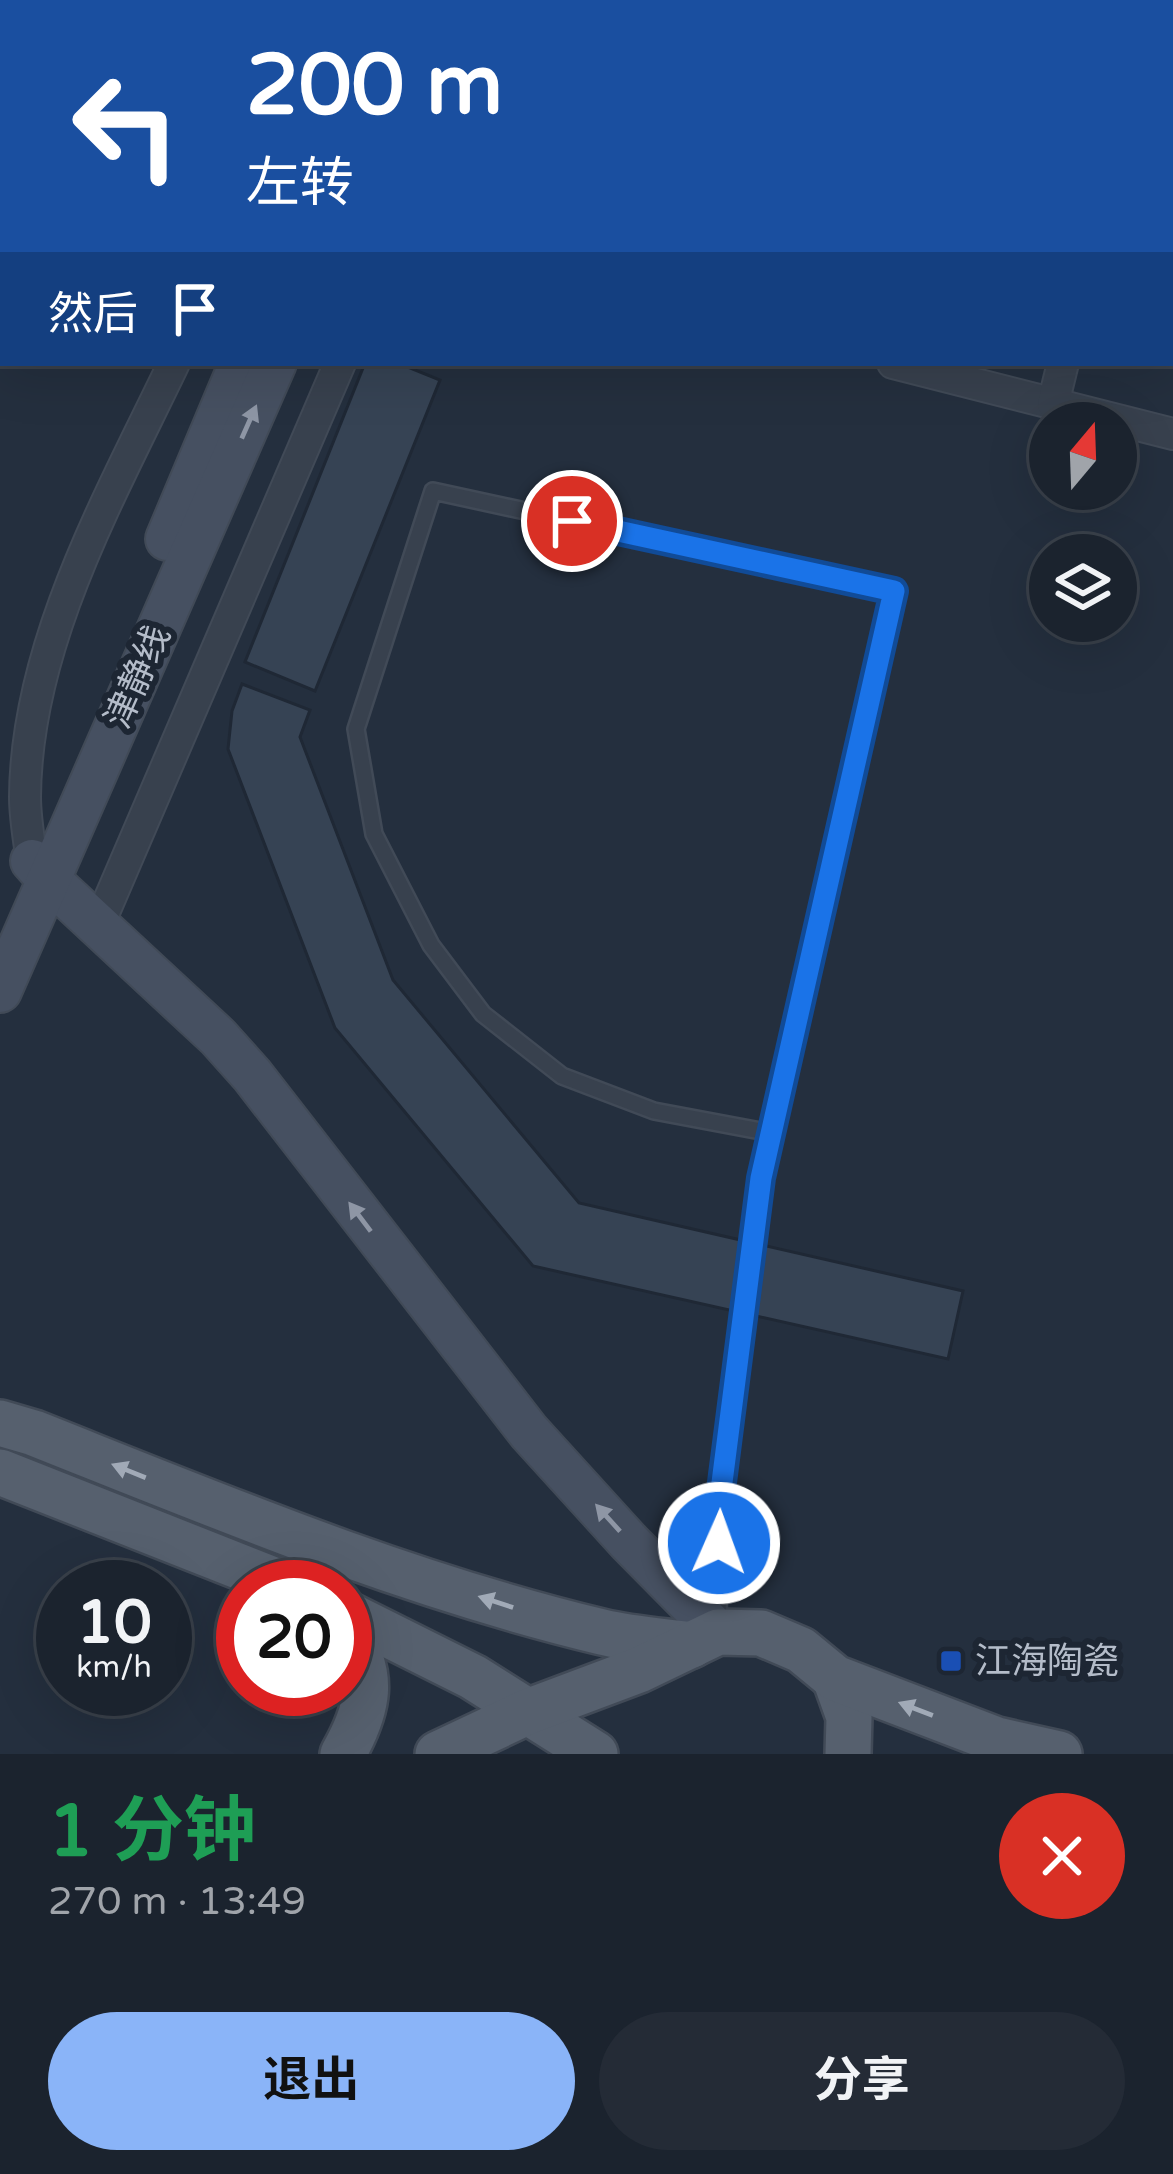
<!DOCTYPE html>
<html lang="zh">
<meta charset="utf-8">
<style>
body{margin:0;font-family:"Varela Round","Noto Sans SC",sans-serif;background:#242b36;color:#f1f3f6;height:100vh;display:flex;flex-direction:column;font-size:45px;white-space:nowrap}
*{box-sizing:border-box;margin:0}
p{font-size:39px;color:#a0a4aa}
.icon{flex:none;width:66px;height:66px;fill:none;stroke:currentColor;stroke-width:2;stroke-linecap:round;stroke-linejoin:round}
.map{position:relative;height:1754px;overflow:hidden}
.details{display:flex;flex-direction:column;background:#1b232e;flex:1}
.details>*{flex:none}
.banner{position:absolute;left:0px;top:0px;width:1173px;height:366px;box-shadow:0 12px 48px #0002,0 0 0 3px #39404a;background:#1a4fa0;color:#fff;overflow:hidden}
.needle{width:78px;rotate:19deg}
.controls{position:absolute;left:1029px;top:402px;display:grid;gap:24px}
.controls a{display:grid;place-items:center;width:108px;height:108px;border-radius:50%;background:#1b232e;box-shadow:0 12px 48px #0002,0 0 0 3px #39404a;font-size:60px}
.speed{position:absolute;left:36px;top:1560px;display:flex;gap:24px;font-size:60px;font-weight:700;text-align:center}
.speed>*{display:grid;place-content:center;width:156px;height:156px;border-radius:50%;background:#1b232e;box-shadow:0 12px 48px #0002,0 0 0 3px #39404a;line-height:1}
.speed small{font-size:30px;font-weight:400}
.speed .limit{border:18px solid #d22;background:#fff;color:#111}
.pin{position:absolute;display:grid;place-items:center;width:102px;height:102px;color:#fff;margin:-51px;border:6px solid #fff;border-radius:50%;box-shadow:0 3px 12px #0007}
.me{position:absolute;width:132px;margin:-66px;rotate:2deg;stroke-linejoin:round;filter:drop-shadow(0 0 9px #0008)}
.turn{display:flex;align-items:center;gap:42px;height:252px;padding:0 48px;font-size:54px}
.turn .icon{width:156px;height:156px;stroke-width:2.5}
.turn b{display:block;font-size:84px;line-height:102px}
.then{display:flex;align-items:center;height:114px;padding:0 48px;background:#0003;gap:24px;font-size:45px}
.round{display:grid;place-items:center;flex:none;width:126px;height:126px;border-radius:63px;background:#242b36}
.head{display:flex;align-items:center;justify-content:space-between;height:204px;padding:0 48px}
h1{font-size:72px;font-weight:700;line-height:90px;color:#1e9e55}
.button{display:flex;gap:24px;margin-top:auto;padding:24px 48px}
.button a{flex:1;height:138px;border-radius:72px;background:#8ab4f8;color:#111;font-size:48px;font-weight:700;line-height:138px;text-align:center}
.button a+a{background:#242b36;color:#f1f3f6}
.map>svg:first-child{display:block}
</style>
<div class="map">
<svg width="1173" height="1754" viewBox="0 0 1173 1754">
<rect width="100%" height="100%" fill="#242f3e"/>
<g fill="#364354" stroke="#1f2835" stroke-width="3">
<path d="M365 363H398L440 380 315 691 245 662Z"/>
<path d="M242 684 310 710 300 737 393 980 579 1203 963 1291 948 1359 533 1266 335 1028 228 749 232 711Z"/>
</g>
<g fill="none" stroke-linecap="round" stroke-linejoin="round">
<g stroke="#414a57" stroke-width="20">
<path id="service" d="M718 1623 720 1498 761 1178 894 591 433 491 356 729 374 834 431 945 483 1014 562 1076 654 1111 771 1133"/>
</g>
<g stroke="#414a57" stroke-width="34">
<g id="minor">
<path d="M735 0 747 3"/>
<path d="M306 3 308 0"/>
<path d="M496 3 497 0"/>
<path d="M1153 3 1154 0"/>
<path d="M1170 110 1173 111"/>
<path d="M893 363 1173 434"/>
<path d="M1053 404 1063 363"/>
<path d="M32 861C29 840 25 818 25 797 26 644 110 497 174 363"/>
<path d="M98 926 340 363"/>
</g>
</g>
<g stroke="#414a57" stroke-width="46">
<g id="secondary">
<path d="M392 3 393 0"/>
<path d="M432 3 434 0"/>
<path d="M167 539 241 363"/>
<path d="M32 861 49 880 218 1037 252 1075 529 1432 629 1542 718 1632"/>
<path d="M0 991 275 363"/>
</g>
</g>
<g stroke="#414a57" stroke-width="50">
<g id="primary">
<path d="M0 1423 34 1433C220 1507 406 1585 602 1632 631 1639 662 1641 692 1645"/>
<path d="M0 1472 291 1587"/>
<path d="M345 1613 473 1677 595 1754"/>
<path d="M835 1678 849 1717 848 1754"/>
<path d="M343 1754C368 1710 377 1674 345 1631"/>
<path d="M438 1754 527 1712 639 1670 718 1632 761 1633 801 1650 835 1678 997 1740 1059 1754"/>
</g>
</g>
<use href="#service" stroke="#38414e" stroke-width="15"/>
<use href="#minor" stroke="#38414e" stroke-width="30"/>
<use href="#secondary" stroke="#465061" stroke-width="42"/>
<use href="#primary" stroke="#56606e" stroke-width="45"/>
<g stroke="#5a6575" stroke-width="14">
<g id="rail">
<path d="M212 3 215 0"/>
<path d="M255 3 258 0"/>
<path d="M0 275 3 271"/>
<path d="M0 315 3 311"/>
</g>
</g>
<use href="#rail" stroke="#1d2633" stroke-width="9" stroke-dasharray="27" stroke-linecap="butt"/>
</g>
<defs><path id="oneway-solid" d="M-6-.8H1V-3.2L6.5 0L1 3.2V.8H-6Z" transform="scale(3)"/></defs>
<g fill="#8e96a5">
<use href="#oneway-solid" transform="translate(249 422) rotate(-66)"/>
<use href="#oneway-solid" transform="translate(360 1217) rotate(-127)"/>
<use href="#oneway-solid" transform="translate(608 1518) rotate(-132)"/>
</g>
<g fill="#a1aab7">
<use href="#oneway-solid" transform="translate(129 1471) rotate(-158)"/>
<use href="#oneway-solid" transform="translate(496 1602) rotate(-162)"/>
<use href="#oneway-solid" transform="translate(916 1709) rotate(-159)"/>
</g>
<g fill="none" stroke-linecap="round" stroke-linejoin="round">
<g stroke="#114b97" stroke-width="30">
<path id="route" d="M572 521 894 591 761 1178 720 1498 719 1543"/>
</g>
<use href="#route" stroke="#1a73e8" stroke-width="21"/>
</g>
<rect fill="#1a4fb4" stroke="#1d2633" stroke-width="4.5" x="939" y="1649" width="24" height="24" rx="6"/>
<g text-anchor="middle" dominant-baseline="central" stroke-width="12" stroke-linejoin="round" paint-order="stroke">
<g font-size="36" fill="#b4bcc9" stroke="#1d2633">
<text transform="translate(138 677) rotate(-66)">津静线</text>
</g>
<g font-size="36" fill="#b4bcc9" stroke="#1d2633" text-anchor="start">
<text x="975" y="1661">江海陶瓷</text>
</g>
</g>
</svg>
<div class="controls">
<a><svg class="needle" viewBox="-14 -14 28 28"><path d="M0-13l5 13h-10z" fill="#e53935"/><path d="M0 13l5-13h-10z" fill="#a0a4aa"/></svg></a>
<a><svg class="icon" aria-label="layers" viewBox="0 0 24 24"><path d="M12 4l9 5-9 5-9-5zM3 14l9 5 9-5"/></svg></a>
</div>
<div class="speed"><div>10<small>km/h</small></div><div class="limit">20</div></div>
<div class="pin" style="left:572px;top:521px;background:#d93025"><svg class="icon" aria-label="arrive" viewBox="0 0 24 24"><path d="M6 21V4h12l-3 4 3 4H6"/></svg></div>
<svg class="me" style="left:719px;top:1543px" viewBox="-20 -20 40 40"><circle r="17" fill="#1a73e8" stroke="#fff" stroke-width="3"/><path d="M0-11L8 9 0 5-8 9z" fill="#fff"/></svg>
<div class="banner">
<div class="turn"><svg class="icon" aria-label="left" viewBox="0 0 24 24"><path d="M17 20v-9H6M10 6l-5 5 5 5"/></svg><div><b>200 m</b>左转</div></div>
<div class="then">然后<svg class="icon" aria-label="arrive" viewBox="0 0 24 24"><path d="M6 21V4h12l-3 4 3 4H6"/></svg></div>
</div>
</div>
<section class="details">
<div class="head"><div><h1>1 分钟</h1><p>270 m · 13:49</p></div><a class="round" style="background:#d93025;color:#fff"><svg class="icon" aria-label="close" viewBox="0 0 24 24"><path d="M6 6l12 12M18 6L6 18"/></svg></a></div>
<div class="button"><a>退出</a><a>分享</a></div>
</section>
